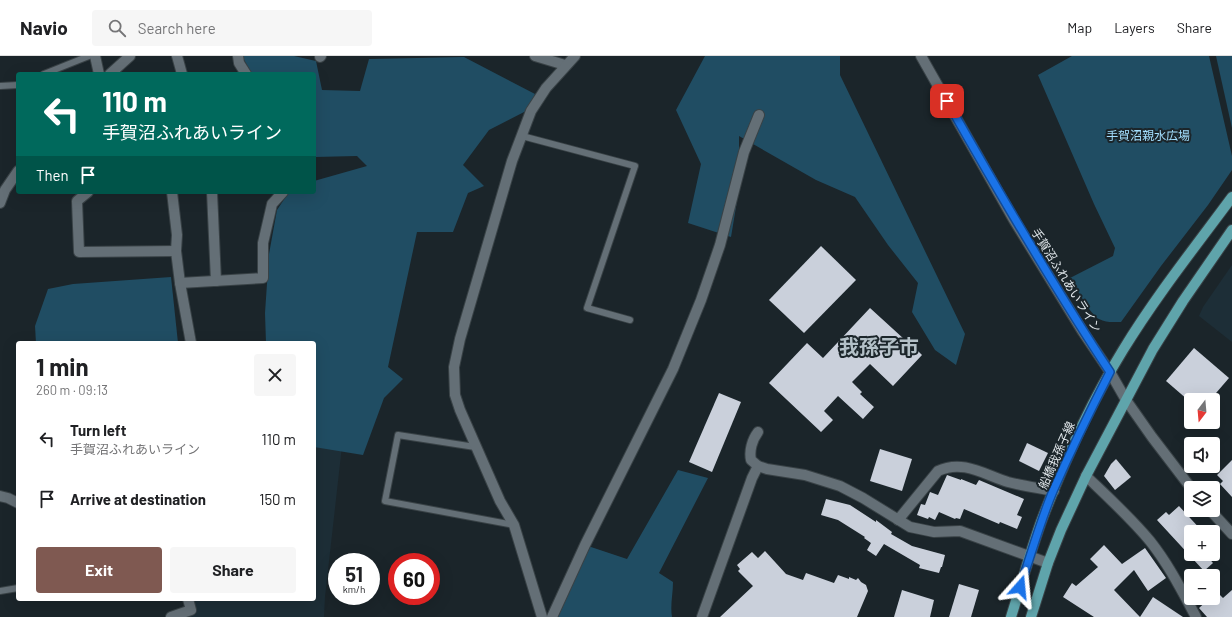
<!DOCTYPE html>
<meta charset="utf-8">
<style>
body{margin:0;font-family:Barlow,"Noto Sans JP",sans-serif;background:#f6f6f6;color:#202124;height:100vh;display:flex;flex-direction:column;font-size:15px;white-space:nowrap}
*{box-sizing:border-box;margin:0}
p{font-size:13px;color:#757577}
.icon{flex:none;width:22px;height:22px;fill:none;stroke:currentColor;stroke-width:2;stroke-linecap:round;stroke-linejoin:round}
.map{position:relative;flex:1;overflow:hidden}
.details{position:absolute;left:16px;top:285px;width:300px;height:260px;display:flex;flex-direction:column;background:#fff;border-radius:4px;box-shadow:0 4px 16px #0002}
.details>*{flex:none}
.banner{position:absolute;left:16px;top:16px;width:300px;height:122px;border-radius:4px;box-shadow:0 4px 16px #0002;background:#00695c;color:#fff;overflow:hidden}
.needle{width:26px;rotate:196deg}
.controls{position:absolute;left:1184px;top:337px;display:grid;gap:8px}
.controls a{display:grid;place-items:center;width:36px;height:36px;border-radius:4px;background:#fff;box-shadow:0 4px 16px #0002;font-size:20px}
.speed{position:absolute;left:328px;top:497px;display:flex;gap:8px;font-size:20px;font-weight:700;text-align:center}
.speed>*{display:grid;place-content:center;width:52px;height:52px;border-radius:50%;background:#fff;box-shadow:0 4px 16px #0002;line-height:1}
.speed small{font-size:10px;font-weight:400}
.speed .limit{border:6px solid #d22;background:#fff;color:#111}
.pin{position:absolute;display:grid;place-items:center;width:34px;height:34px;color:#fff;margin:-17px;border-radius:8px;box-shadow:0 2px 6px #0006}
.me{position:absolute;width:44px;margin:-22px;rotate:18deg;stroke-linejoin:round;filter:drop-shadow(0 0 3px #0008)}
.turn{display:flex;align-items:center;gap:14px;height:84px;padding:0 20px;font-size:18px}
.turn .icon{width:52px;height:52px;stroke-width:2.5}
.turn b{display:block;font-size:28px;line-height:34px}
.then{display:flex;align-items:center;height:38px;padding:0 20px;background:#0003;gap:8px;font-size:15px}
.round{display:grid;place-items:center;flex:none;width:42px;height:42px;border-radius:4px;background:#f6f6f6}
.summary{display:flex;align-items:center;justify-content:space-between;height:68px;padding:0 20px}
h1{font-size:24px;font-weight:700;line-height:30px}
.cta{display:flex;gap:8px;margin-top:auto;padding:8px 20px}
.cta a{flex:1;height:46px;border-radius:4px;background:#7f5951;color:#fff;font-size:16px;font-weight:700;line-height:46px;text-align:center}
.cta a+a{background:#f6f6f6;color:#202124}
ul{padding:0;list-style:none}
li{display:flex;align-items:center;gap:12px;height:60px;padding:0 20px}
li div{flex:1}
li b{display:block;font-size:15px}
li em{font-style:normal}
header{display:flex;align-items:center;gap:24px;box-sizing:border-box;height:56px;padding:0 20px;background:#fff;border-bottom:1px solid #e0e0e0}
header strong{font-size:19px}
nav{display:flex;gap:22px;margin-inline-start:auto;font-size:14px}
.search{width:280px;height:36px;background:#f6f6f6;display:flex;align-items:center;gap:10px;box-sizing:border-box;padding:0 14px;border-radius:4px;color:#757577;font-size:15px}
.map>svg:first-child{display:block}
</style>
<header>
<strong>Navio</strong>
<div class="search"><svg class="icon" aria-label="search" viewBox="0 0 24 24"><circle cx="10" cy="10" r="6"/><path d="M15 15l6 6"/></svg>Search here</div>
<nav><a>Map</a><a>Layers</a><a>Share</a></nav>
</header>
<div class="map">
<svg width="1232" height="561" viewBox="0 0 1232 561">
<rect width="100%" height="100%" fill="#1b252a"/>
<g fill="#1d2e37">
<path d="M1232 209V286L1199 260 1203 251Z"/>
<path d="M314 387 342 390 325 541 324 561H184L196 557 193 543H314Z"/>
</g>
<g fill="#204d63">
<path d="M242 0H294L316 5 322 34 360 35 369 3 464 1 535 38 528 54 489 74 463 109 484 130 468 137 453 176H417L388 311 403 323 384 342 363 399 314 391V287H266L265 257 269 198 277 154 289 136H314V125L367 110 357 100 314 101V18H252Z"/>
<path d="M705 0H840V19L965 278 956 309 935 294 912 256 918 227 888 189 855 141 816 124 739 80V133L731 181 688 167 701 108 676 54Z"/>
<path d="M1072 0H1209L1232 100V114L1208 149 1161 210 1121 266C1113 266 1106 267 1099 263 1091 260 1076 231 1070 222L1113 200 1115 192 1094 148 1038 19Z"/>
<path d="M1216 0H1232V72Z"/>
<path d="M171 221 178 287H36L35 270 48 233 73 228Z"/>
<path d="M678 414 708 422 659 517 673 526C673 538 670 549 672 561H556L588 490 627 503Z"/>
</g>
<g fill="#cad0db">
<path d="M821 190 856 224 804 277 769 244Z"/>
<path d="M870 252 904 283 905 282 922 299 893 330 870 308 852 326 862 336 860 338 874 351 863 363 838 340 824 355 833 364 821 376 769 327 807 287 823 302Z"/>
<path d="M1194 292 1229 322 1210 344H1188L1166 325Z"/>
<path d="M719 337 741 346 712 416 689 406Z"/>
<path d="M1027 387 1048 397 1039 415 1019 405Z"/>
<path d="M880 393 912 403 902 435 870 425Z"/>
<path d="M1116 403 1131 421 1115 434 1104 420 1111 408Z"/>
<path d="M1232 404V441L1220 428 1223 425 1217 419Z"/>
<path d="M947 419 961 424V423L976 429 979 424 1024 443 1017 459 1022 461 1017 473 1000 466 999 468 964 453 960 463 956 462 955 463 939 456 935 464 929 461 928 463 917 459 921 448 925 449 930 436 938 439Z"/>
<path d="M826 443 850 449 876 466V464L892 476 891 478 912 490 945 499 942 511H941L939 517 919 512 920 509 884 488 876 500 867 494 871 487 864 482 865 481 838 464 821 459Z"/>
<path d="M1179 450 1203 476H1191V498H1205L1213 507 1204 515 1157 464 1166 456 1169 459Z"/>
<path d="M1104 489 1122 508 1145 492 1166 522 1148 535 1134 514 1114 534 1140 561 1153 541 1183 561H1094L1063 541 1072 527 1076 530 1098 511 1090 503Z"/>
<path d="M765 495 786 518 803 524 806 517 834 527 838 519 849 523V521L856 524 858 522 861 526 866 529 868 535 857 561H720L753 530 738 515 740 513 737 509 752 496 758 502Z"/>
<path d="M959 528 979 534 971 561H949Z"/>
<path d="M902 534 934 544 930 561H894Z"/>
<path d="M1232 534V561H1207L1199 552 1210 542H1213V540L1217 536 1223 542Z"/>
</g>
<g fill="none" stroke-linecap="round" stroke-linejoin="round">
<g stroke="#394246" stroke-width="8">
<g id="service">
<path d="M44 18 89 0"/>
<path d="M0 30 18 29"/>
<path d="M522 80 635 110 587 252 630 264"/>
<path d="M475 391 398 379 385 445 514 469"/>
<path d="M0 535 18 532"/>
</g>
</g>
<g stroke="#394246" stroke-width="12">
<g id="minor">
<path d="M95 0 99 18"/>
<path d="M177 0 182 18"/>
<path d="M238 0 239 7 246 18"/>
<path d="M535 0 565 9"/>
<path d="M320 1 321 0"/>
<path d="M110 18 130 0"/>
<path d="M88 136 77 145 79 196 176 195"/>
<path d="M172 136 177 179 176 195 180 227 191 287"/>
<path d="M212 136 216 225"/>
<path d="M0 147 5 134 18 115"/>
<path d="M180 227 263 222V187L270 157 272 148 283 136"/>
<path d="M1086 420C1108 441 1131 462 1150 485 1169 509 1182 535 1196 561"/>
<path d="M0 440 8 442 18 447"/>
<path d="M898 464 938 415C963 403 985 419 1008 426 1023 430 1039 432 1054 435"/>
<path d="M171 561 191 554 188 543"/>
<path d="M542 561 514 469 500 445 460 354 455 339 454 311 460 283 512 105 531 55 546 32 575 0"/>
<path d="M552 561 585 489 673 313 701 244 720 189 744 96 759 59"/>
<path d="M702 561 752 422 758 410"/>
</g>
</g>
<g stroke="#394246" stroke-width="12">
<g id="tertiary">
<path d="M921 0 1014 164 1083 276 1110 316 1126 344 1152 381 1191 432"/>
<path d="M758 376C752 384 749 395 751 404L758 410 767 413 805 419 840 430 863 442 910 471 934 476 960 475 1048 507"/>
<path d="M1210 454 1232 478"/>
</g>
</g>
<g stroke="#394246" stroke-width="12">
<g id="primary">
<path d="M1011 561C1021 529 1030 497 1041 466 1063 408 1091 346 1123 294 1156 240 1195 191 1232 141"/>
<path d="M1031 561 1048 507 1061 474 1086 420 1153 293 1183 245 1232 174"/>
</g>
</g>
<use href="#service" stroke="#646f76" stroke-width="6"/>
<use href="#minor" stroke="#646f76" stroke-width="10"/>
<use href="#tertiary" stroke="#646f76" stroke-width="10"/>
<use href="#primary" stroke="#5fa4ab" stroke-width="10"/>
</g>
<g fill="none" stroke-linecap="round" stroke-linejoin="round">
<g stroke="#114b97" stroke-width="10">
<path id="route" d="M947 45C999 137 1052 228 1110 316 1090 355 1071 394 1053 435 1040 466 1031 499 1020 531"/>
</g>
<use href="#route" stroke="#1a73e8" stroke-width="7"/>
</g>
<g text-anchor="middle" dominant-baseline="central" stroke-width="4" stroke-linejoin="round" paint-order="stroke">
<g font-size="12" fill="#a3defe" stroke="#1b252a">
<text x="1148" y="79">手賀沼親水広場</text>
</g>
<g font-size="12" fill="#dfe5e9" stroke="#1b252a">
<text transform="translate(1067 224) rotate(58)">手賀沼ふれあいライン</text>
<text transform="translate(1056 399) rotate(-66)">船橋我孫子線</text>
</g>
<g font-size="20" font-weight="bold" fill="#b3c0c7" stroke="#1b252a">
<text x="879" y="290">我孫子市</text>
</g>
</g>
</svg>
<div class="controls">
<a><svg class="needle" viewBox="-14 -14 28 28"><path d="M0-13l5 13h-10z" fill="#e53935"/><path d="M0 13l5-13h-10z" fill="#757577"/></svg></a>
<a><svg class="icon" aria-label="sound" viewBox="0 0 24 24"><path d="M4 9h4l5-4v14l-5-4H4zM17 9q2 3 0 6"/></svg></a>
<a><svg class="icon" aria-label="layers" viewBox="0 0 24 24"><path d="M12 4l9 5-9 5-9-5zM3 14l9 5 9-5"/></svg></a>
<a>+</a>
<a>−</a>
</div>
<div class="speed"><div>51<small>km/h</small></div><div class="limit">60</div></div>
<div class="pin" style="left:947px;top:45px;background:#d93025"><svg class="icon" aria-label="arrive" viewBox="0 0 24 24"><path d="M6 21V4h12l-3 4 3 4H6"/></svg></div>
<svg class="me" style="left:1020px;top:531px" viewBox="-20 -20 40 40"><path d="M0-17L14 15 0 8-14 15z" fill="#1a73e8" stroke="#fff" stroke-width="4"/></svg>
<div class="banner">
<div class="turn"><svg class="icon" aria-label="left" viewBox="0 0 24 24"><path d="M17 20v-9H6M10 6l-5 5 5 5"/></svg><div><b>110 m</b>手賀沼ふれあいライン</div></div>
<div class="then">Then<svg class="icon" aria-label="arrive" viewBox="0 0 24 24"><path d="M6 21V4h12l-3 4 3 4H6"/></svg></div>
</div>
<section class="details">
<div class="summary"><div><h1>1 min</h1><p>260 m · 09:13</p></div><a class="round"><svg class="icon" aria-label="close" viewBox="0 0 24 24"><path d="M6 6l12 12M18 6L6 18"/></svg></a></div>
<ul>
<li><svg class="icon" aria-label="left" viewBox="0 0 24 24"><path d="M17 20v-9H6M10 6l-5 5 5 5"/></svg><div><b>Turn left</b><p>手賀沼ふれあいライン</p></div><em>110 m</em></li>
<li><svg class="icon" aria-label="arrive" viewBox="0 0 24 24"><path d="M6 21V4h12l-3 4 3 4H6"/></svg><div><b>Arrive at destination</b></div><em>150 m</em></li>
</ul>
<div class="cta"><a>Exit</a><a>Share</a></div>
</section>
</div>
